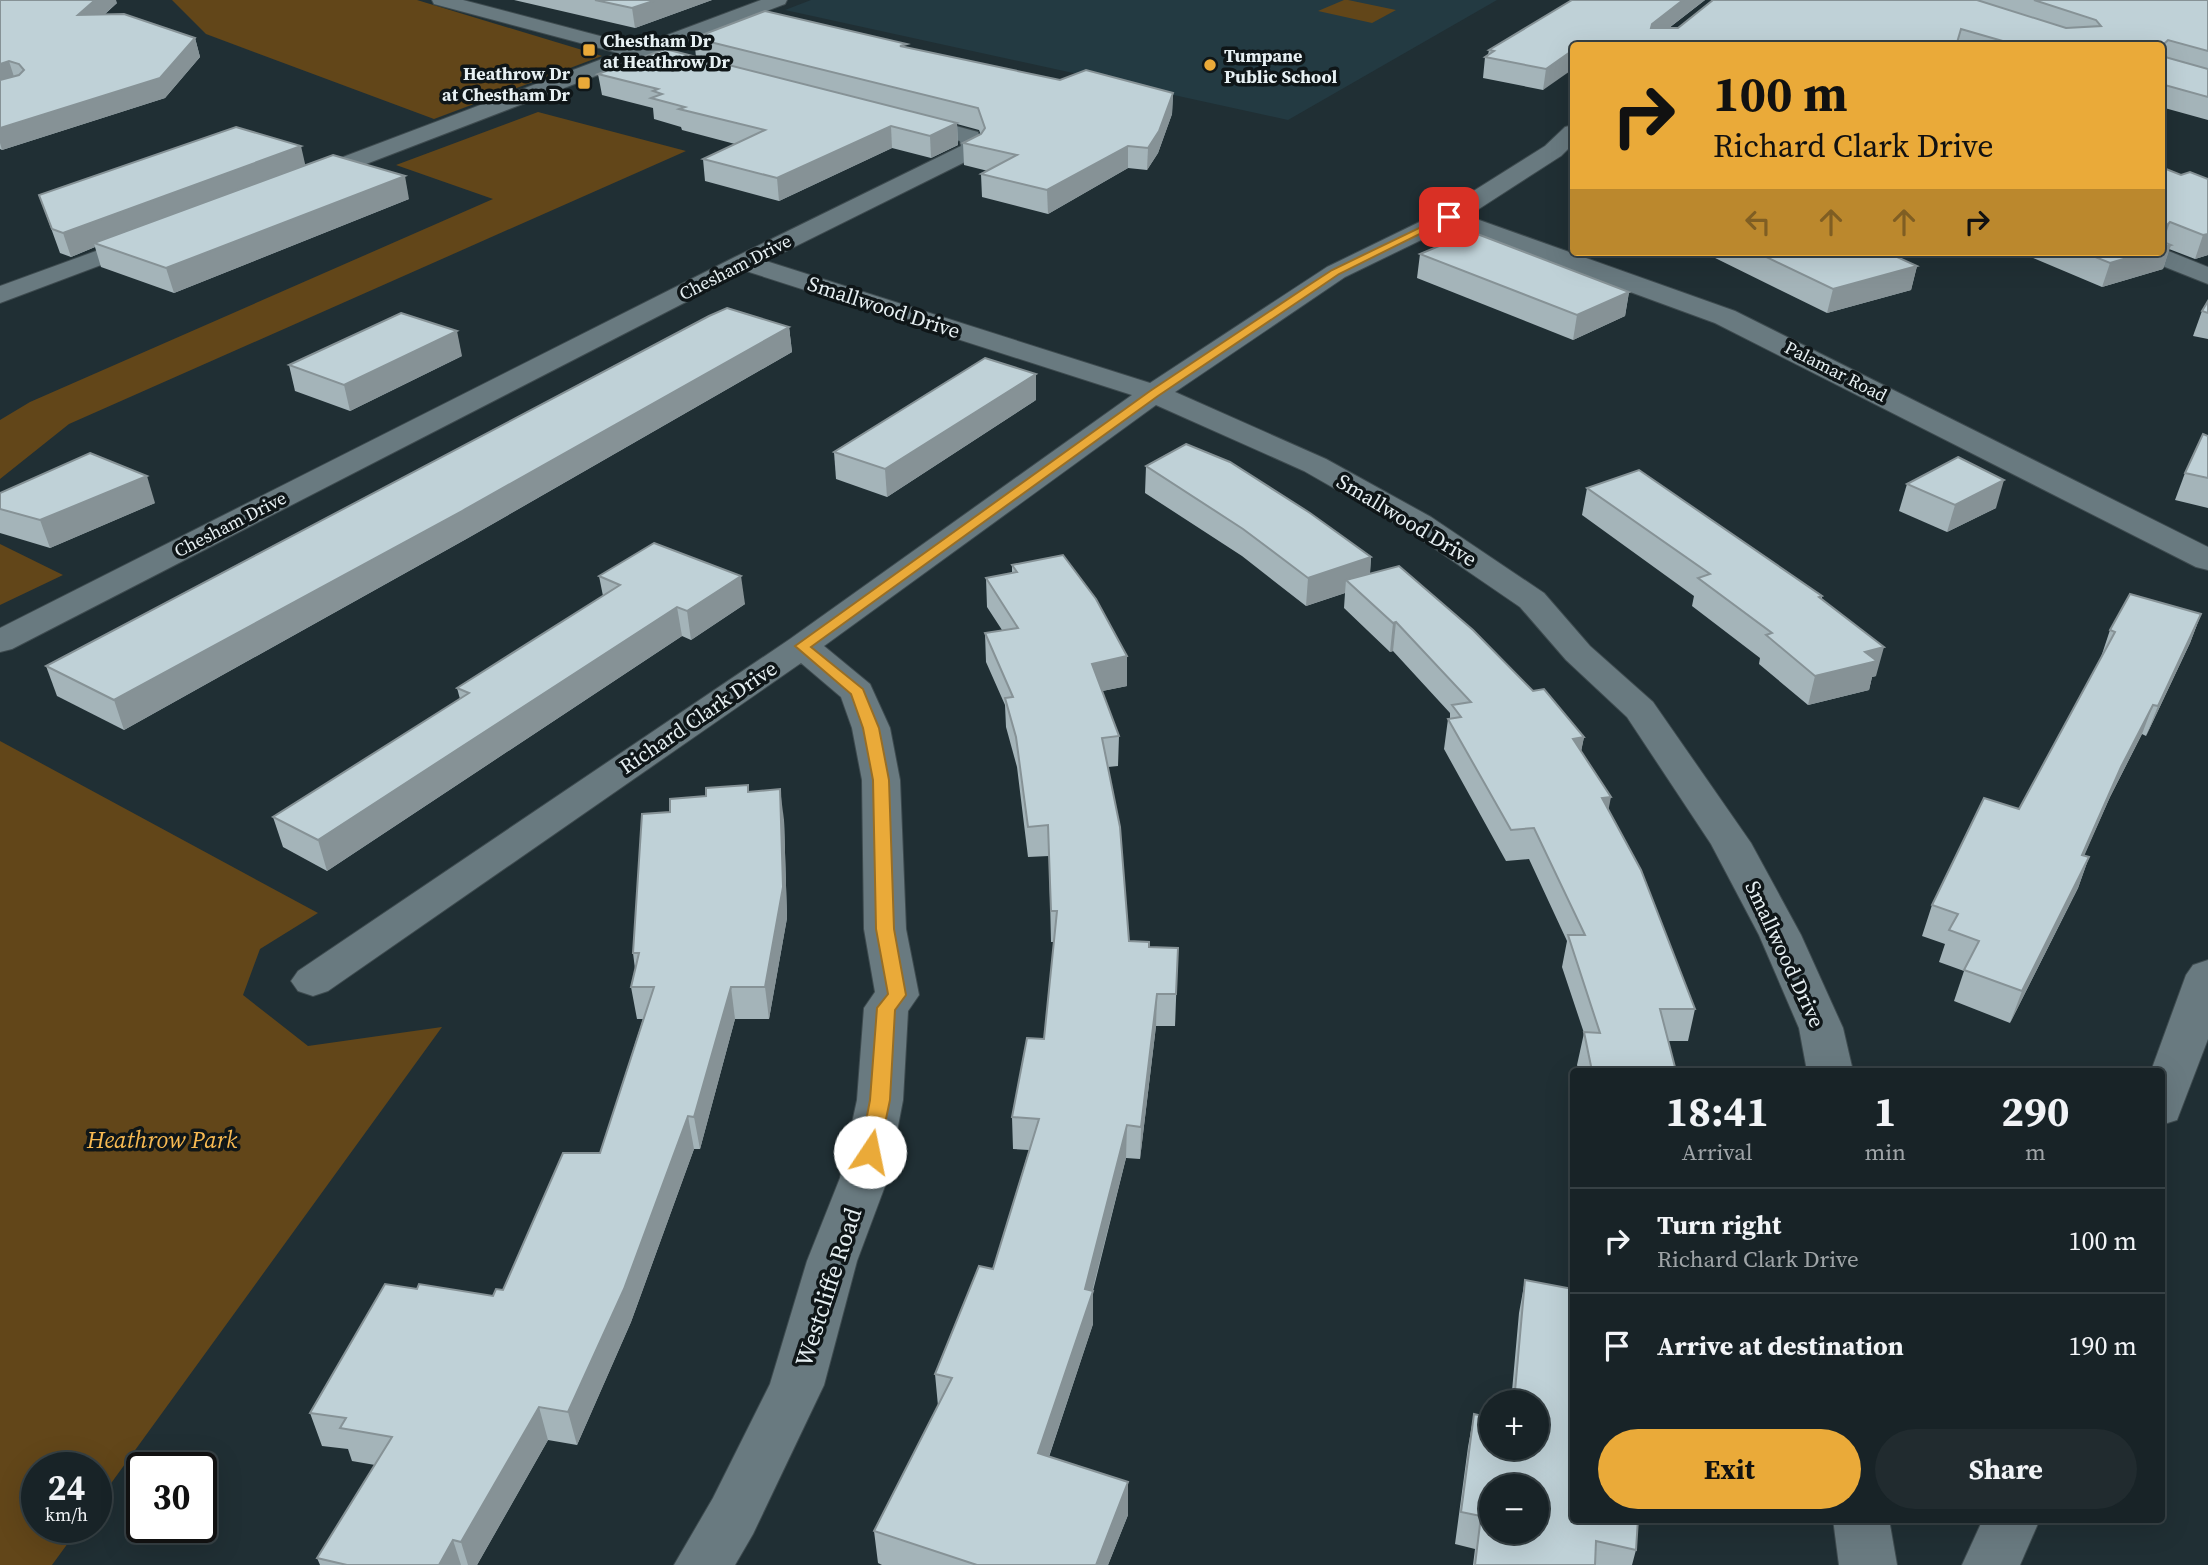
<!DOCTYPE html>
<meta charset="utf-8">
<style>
body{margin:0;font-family:"Source Serif 4",serif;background:#212b2f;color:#f1f3f6;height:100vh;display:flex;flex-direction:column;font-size:26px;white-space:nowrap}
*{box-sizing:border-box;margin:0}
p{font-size:23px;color:#9fa4a7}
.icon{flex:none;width:38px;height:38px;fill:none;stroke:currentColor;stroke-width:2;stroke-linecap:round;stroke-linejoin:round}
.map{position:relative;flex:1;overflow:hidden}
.sheet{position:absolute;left:1570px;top:1068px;width:595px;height:455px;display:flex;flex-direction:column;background:#182327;border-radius:7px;box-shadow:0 7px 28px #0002,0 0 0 2px #364044}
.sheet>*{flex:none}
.banner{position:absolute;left:1570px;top:42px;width:595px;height:214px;border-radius:7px;box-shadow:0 7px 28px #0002,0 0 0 2px #364044;background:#eaaa39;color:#111;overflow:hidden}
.tools{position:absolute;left:1479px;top:1390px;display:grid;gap:14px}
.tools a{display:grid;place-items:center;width:70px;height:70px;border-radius:50%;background:#182327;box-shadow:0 7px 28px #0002,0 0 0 2px #364044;font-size:35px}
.speed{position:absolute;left:21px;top:1452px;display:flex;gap:14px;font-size:35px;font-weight:700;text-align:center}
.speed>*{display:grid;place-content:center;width:91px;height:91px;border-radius:50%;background:#182327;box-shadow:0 7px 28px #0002,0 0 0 2px #364044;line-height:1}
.speed small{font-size:18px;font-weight:400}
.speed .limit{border:4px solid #111;border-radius:10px;background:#fff;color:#111}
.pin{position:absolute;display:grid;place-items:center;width:60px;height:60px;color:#fff;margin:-30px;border-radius:14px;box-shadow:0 4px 10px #0006}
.me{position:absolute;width:77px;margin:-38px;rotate:11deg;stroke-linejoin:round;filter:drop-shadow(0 0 5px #0008)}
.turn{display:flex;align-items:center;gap:24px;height:147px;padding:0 28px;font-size:32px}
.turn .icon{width:91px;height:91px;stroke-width:2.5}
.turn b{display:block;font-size:49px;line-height:60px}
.lanes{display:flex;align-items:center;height:66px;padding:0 28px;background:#0003;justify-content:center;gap:35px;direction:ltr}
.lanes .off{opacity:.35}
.eta{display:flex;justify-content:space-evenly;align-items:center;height:119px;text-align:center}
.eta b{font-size:42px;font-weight:700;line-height:49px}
.action{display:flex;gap:14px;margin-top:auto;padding:14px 28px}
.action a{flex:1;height:80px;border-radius:42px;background:#eaaa39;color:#111;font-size:28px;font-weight:700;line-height:80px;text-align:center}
.action a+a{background:#212b2f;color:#f1f3f6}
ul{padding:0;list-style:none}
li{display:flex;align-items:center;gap:21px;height:105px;padding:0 28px;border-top:2px solid #364044}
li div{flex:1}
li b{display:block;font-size:26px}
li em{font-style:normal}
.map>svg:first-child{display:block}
</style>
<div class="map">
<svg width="2208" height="1565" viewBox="0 0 2208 1565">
<rect width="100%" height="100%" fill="#202f34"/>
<path fill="#233a42" d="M811 0H1497L1288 120 785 10Z"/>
<g fill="#624619">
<path d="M172 0H417L602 56 434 119 206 34Z"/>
<path d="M1344 0H1348L1396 10 1372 23 1318 11Z"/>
<path d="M538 112 686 151 69 424 0 479V420L30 402 493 199 396 165Z"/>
<path d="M0 544 63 575 0 605Z"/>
<path d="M0 741 318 913 260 949 243 995 308 1046 442 1027 96 1504V1468H37V1528H79L52 1565H0Z"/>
</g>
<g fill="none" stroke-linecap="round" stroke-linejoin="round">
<g stroke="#3e4b4f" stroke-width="2">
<g id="minor">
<path d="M432 0H463L638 46 761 0H787L785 4 659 52 703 64 706 68 703 72 696 74 640 59 314 184H298L294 179 298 174 618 53 434 4Z"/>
<path d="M908 113 978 132 984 149 981 154 766 261 1150 383 1327 267 1440 212 1545 146 1565 127 1573 125V144L1561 156 1468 216 1735 311 2208 547V570L2196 567 1715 323 1450 226 1345 277 1175 392 1326 459 1431 517 1544 593 1590 646 1653 702 1751 843 1801 935 1843 1028 1853 1071H1807L1799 1028 1759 935 1711 844 1627 717 1566 660 1520 607 1409 531 1304 471 1156 405 824 646 870 684 890 728 900 780 906 929 919 995 908 1011 903 1100 888 1178 857 1261 824 1385 753 1534 735 1565H674L713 1498 770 1384 807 1261 840 1178 857 1100 864 1008 875 992 864 929 862 780 852 728 841 697 801 663 328 991 313 996 298 991 291 981 298 971 790 639 1132 395 746 271 12 649 0 652V628L735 257 961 146 960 141 900 125 897 120Z"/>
<path d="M148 232 157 234 160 239 157 244 0 303V286Z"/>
<path d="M2161 248 2208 267V284L2140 257 2136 252H2161Z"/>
<path d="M2208 960V1039L2177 1120 2161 1125V1071H2151L2186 975 2193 965Z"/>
<path d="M1833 1519H1889L1897 1565H1839Z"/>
<path d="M1983 1519H2040L2020 1565H1962Z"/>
</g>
</g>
<use href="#minor" fill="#697a80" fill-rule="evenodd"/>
</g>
<g fill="#a4b4b9">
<path d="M0 0 117 3 104 15 195 38 200 57 165 98 2 150 0 149Z"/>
<path d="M514 0H712L635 28Z"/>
<path d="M1572 0H1705L1669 28H1678L1713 0H2208V120L2161 107V46H1573L1543 90 1483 78 1485 57 1488 55 1489 50Z"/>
<path d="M694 38 907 48 1060 80 1173 93 1172 114 1158 153 1147 170 1128 168 1048 214 982 197 981 174 988 171 964 165 963 143 981 135 979 130 957 124 958 145 931 158 892 148 779 201 705 181 703 159 735 144 682 130 681 127 654 119 653 108 602 95 598 74 696 57Z"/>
<path d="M306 165 409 199 174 293 101 267 95 247 71 257 60 253 39 195Z"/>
<path d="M2161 167 2181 175 2208 179V255L2195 259 2169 249 2163 269 2102 287 2019 252H2161Z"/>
<path d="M1691 252H1886L1917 266 1911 290 1827 313 1707 254 1698 256Z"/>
<path d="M1420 254 1629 292 1625 316 1573 340 1417 278Z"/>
<path d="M2208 301V339L2193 336 2202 311Z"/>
<path d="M789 327 792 352 468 538 124 730 57 696 46 666Z"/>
<path d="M462 356 350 411 295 391 289 365Z"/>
<path d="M1036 400 887 497 836 479 834 452Z"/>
<path d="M2208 436V508L2175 500 2185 473Z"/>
<path d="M1146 466 1371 557 1370 574 1533 691 1584 737 1581 751 1608 809 1695 1009 1688 1041H1668L1676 1071H1579L1577 1065 1584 1033 1562 967 1567 941 1529 859 1506 861 1444 749 1448 719H1450V713L1393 651 1390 652 1344 608 1345 593 1306 606 1242 556 1145 493Z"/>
<path d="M1907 484 1996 508 1947 532 1899 511Z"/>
<path d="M1587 488 1822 596V599L1876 676 1872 677 1869 690 1808 705 1759 664 1760 658 1692 606 1694 596 1582 515Z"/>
<path d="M0 493 155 503 50 548 0 533Z"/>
<path d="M1012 565 1127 686 1102 691 1119 736 1118 766 1108 767 1129 941 1149 947 1178 948 1175 1026H1156L1140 1159 1126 1158 1093 1291V1324L1049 1457 1128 1515 1108 1565H882L878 1563 874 1531 938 1406 935 1374 993 1269 1029 1150 1013 1149 1012 1117 1044 1039 1054 942H1051L1049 856 1028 857 1017 767 1006 727 1005 705 986 662 985 633 1002 630 987 607 986 578 1012 573Z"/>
<path d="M599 576 745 604 691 640 682 636 327 871 283 847 273 817 460 699 457 688 603 596Z"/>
<path d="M2201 614 2190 643 2146 736 2142 734 2110 797 2084 855 2089 857 2078 888 2010 1023 1954 1001 1964 971 1939 962 1945 944 1922 936 1932 905 2019 809 2100 660 2110 630Z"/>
<path d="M748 785 749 792 784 820 787 918 769 1019H735L700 1149H694L631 1322 577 1445 548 1440 477 1565H320L317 1558 375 1465 352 1461 348 1449 322 1446 310 1413 417 1289 493 1296 503 1290 600 1153 643 1019H637L631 987 635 969 633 953 670 812 706 796Z"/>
<path d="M1525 1280 1636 1550 1632 1565H1473L1475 1549 1455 1544 1468 1447 1474 1414 1491 1447 1536 1402H1511L1519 1313Z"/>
</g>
<g fill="#869296">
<path d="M95 0H116L117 3 83 33 78 15Z"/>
<path d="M656 0H712L635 28 632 8Z"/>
<path d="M1683 0H1705L1648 44 1652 24Z"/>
<path d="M195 38 200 57 165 98 2 150 0 143V128Z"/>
<path d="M1573 50V69L1543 90 1546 69Z"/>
<path d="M9 61 15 80 0 85V64Z"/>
<path d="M1173 93 1172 114 1158 153 1147 170 1148 148Z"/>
<path d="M957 123 958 145 931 158 930 136Z"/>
<path d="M891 126 892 148 779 201 777 178Z"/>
<path d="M301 146 306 168 94 243 95 247 71 257 63 233Z"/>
<path d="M1128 146V168L1048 214 1047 190Z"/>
<path d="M405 176 409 199 174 293 166 268Z"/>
<path d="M2170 222 2162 246H2161V241L2166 226Z"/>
<path d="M2208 234V255L2195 259 2203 235Z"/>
<path d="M2171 245 2163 269 2102 287 2110 263 2147 252H2161V248Z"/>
<path d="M1699 252H1707V254L1698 256Z"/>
<path d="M1917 266 1911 290 1827 313 1833 289Z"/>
<path d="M1629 292 1625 316 1573 340 1577 315Z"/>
<path d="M789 327 792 352 468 538 124 730 114 700Z"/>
<path d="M457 331 462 356 350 411 344 385Z"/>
<path d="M1036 374V400L887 497 885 469Z"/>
<path d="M147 476 155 503 50 548 40 520Z"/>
<path d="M2004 480 1996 508 1947 532 1955 505Z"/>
<path d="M1371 557 1369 585 1346 580 1345 593 1306 606 1308 578Z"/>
<path d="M741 576 745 604 691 640 687 611Z"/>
<path d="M677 607 682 636 327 871 318 840Z"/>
<path d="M2201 614 2190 643 2146 736 2158 706Z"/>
<path d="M1396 622 1393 651 1390 652 1393 623Z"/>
<path d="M1884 647 1876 676 1872 677 1869 690 1808 705 1815 676 1865 652Z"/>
<path d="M1127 656V686L1093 693 1092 664Z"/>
<path d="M2153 705 2142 734 2110 797 2071 886 2082 855 2121 767Z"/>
<path d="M1584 737 1578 767 1573 739Z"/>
<path d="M780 789 784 820 787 918 769 1019 765 987Z"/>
<path d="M1611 797 1605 827 1602 798Z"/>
<path d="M2089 857 2078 888 2010 1023 2022 991Z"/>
<path d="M731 987 735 1019 700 1149 694 1117Z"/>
<path d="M1157 994 1156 1026 1140 1159 1141 1127Z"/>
<path d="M688 1116 694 1149 631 1322 577 1445 568 1412Z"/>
<path d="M1127 1125 1126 1158 1092 1292 1093 1291V1324L1039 1486 1038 1453 1085 1289Z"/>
<path d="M539 1407 548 1440 477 1565H468L461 1542Z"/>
<path d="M1128 1482V1515L1108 1565H1096Z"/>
<path d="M453 1540 461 1565H439Z"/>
</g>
<g fill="#bfd1d7" stroke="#869296" stroke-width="2" fill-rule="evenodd">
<path d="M0 0H95L78 15 124 14 195 38 160 78 0 128V80L19 75 24 70 19 64 9 61 0 64Z"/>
<path d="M595 0H656L632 8Z"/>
<path d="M1572 0H1683L1652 24 1651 28H1678L1713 0H1977L2066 28 2101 26 2096 20 2034 0H2208V51L2168 40 2165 43V57L2208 69V97L2161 84V46H2020L1961 29 1956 46H1594L1586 42 1581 46H1573V50L1546 69 1485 57 1494 51 1489 50Z"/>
<path d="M765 11 907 44 900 46 1060 80 1086 70 1173 93 1159 131 1148 148 1128 146 1047 190 981 174 1017 155 963 143 981 134 985 128 978 108 694 38Z"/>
<path d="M665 49 957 123 930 136 891 126 777 178 703 159 765 130 679 109 685 107 651 98 662 94 653 91 658 89 598 74Z"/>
<path d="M236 127 301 146 63 233 52 229 39 195Z"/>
<path d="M333 155 405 176 166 268 94 243Z"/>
<path d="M2161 167 2181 175 2190 172 2208 179V234L2203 235 2170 222 2166 226H2161Z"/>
<path d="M1472 232 1629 292 1577 315 1420 254Z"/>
<path d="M2161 241 2171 245 2161 248Z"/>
<path d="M1756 252H1886L1917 266 1833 289Z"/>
<path d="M2083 252H2147L2110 263Z"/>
<path d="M2208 301V313L2202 311Z"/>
<path d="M727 308 789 327 462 511 114 700 46 666 709 316Z"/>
<path d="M401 313 457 331 344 385 289 365Z"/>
<path d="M985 358 1036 374 885 469 834 452Z"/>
<path d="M2203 434 2208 436V478L2185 473Z"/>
<path d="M1186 444 1230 462 1310 513 1371 557 1308 578 1243 529 1146 466Z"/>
<path d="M90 453 147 476 40 520 0 509V493Z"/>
<path d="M1958 457 2004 480 1955 505 1907 484Z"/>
<path d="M1639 470 1822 596 1819 597 1884 647 1865 652 1877 661 1815 676 1766 635 1772 633 1698 578 1710 574 1587 488Z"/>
<path d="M654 543 741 576 687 611 677 607 318 840 273 817 469 693 457 688 620 585 599 576Z"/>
<path d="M1063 555 1096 599 1127 656 1092 664 1119 736 1102 738 1120 827 1129 941 1149 942V947L1178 948 1176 994H1157L1141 1127 1127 1125 1085 1289 1093 1291 1038 1453 1128 1482 1096 1565H977L874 1531 952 1378 935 1374 979 1266 993 1269 1039 1119 1012 1117 1027 1038 1044 1039 1057 911H1051L1048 825 1028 827 1016 737 1005 698 1013 697 985 633 1018 628 986 578 1017 572 1012 565Z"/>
<path d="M1399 566 1473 630 1533 691 1544 689 1584 737 1573 739 1611 797 1602 798 1641 870 1695 1009H1660L1676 1071H1592L1584 1032 1600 1033 1568 935H1585L1534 828 1511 830 1448 719 1461 717 1452 705 1471 702 1396 622 1393 623 1346 580Z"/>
<path d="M2130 594 2201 614 2158 706 2153 705 2121 767 2082 855 2089 857 2022 991 1964 970 1979 941 1949 930 1958 914 1932 905 1984 798 2019 809 2115 632 2110 630Z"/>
<path d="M748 785V792L780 789 783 887 765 987H731L694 1117 688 1116 624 1289 568 1412 539 1407 461 1542 453 1540 439 1565H347L317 1558 392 1437 340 1428 346 1418 310 1413 385 1284 417 1289 419 1284 493 1296 496 1289 503 1290 563 1153H600L654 987H631L639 953H633L642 814 670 812V799L706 796V788Z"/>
<path d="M1525 1280 1573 1289V1519H1638L1636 1550 1596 1541 1595 1565H1475L1481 1516 1461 1512 1474 1414 1491 1418V1447H1536V1402H1514ZM1491 1486H1536V1531H1491Z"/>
</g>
<path fill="#eaaa39" stroke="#986e25" stroke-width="2" d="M1446 215 1454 217 1339 274 1317 289 1158 396 811 647 863 689 879 728 889 780 894 929 906 995 895 1010 890 1100 879 1152 870 1159 863 1157 860 1152 870 1100 877 1008 888 994 876 929 873 780 863 728 851 694 795 646 1150 391 1309 285 1332 270Z"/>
<g fill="#eaaa39" stroke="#0f1618" stroke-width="2.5">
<rect x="582" y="43" width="14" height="14" rx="3.5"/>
<circle cx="1210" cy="65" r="7"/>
<rect x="577" y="76" width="14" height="14" rx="3.5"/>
</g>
<g text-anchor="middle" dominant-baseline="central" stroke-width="7" stroke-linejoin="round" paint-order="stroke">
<g font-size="18" font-weight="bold" fill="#e7f0f3" stroke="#0f1618" text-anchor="start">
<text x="603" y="40">Chestham Dr<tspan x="603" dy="21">at Heathrow Dr</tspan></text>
<text x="1224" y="55">Tumpane<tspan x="1224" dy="21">Public School</tspan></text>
<text x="570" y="73" text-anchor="end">Heathrow Dr<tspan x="570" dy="21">at Chestham Dr</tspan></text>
</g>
<g font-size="18" fill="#e7f0f3" stroke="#0f1618">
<text transform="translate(735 267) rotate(-27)">Chesham Drive</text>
<text transform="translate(1836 371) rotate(27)">Palamar Road</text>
<text transform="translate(230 524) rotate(-27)">Chesham Drive</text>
</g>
<g font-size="21" fill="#e7f0f3" stroke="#0f1618">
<text transform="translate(884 307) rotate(18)">Smallwood Drive</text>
<text transform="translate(1407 520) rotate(31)">Smallwood Drive</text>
<text transform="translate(698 717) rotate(-34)">Richard Clark Drive</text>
<text transform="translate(1785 954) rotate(65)">Smallwood Drive</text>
</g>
<g font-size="24" font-style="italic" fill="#f8ba52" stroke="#0f1618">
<text x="162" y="1139">Heathrow Park</text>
</g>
<g font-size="24" fill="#e7f0f3" stroke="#0f1618">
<text transform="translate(828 1287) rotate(-72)">Westcliffe Road</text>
</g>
</g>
</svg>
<div class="tools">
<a>+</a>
<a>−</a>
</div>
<div class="speed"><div>24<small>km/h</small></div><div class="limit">30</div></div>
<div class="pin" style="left:1449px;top:217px;background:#d93025"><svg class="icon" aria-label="arrive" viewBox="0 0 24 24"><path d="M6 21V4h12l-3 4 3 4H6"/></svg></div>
<svg class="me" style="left:870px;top:1152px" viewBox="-20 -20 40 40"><circle r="19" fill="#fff"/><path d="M0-13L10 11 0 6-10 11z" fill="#eaaa39"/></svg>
<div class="banner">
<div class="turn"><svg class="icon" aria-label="right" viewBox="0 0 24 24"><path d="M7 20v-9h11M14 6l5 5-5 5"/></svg><div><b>100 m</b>Richard Clark Drive</div></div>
<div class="lanes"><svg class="icon off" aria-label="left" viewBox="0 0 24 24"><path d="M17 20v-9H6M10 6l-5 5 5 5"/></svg><svg class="icon off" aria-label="ahead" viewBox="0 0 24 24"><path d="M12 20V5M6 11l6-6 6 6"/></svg><svg class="icon off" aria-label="ahead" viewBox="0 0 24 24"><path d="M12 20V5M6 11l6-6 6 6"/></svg><svg class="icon" aria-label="right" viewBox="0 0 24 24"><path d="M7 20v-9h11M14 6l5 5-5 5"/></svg></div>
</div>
<section class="sheet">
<div class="eta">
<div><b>18:41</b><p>Arrival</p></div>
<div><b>1</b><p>min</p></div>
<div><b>290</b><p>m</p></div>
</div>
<ul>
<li><svg class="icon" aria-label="right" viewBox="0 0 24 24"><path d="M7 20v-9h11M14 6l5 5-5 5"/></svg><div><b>Turn right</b><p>Richard Clark Drive</p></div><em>100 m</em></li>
<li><svg class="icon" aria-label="arrive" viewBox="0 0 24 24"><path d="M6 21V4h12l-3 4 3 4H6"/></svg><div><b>Arrive at destination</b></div><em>190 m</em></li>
</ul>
<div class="action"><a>Exit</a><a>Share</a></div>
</section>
</div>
